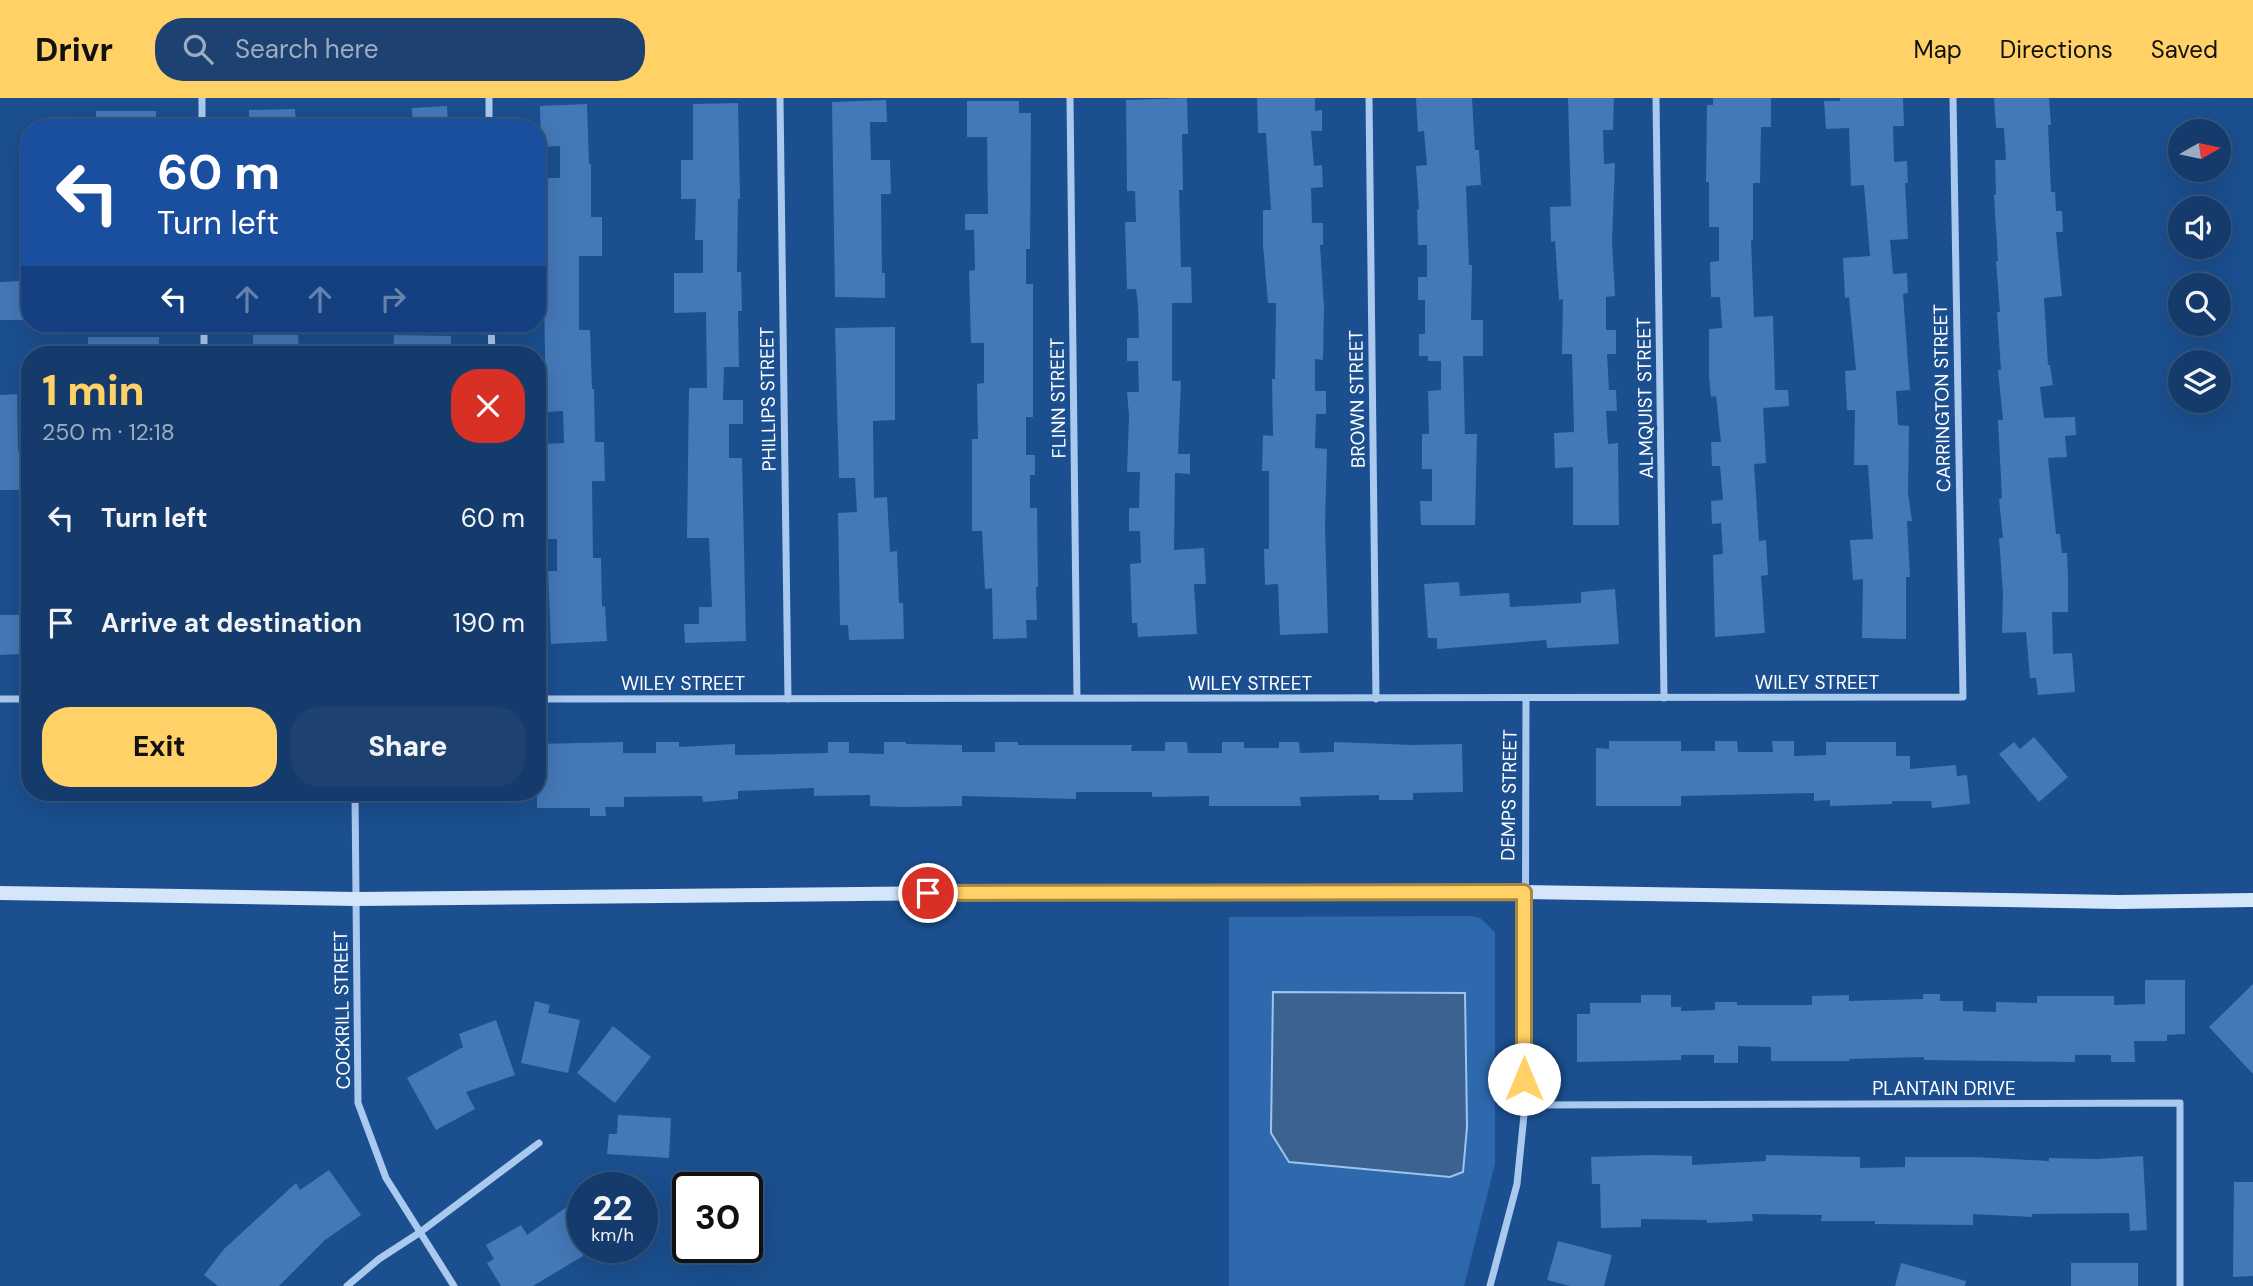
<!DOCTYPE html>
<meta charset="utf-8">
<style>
body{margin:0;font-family:"DM Sans",sans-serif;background:#1d4271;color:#f1f3f6;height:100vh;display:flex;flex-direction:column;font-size:26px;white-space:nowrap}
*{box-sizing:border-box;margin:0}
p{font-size:23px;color:#9dadc1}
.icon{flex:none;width:38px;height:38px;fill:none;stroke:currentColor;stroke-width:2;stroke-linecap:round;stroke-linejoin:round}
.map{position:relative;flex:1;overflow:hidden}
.side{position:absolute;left:21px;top:248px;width:525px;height:455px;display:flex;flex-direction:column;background:#143b6b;border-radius:28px;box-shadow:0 7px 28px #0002,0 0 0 2px #33557e}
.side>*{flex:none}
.guide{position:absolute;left:21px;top:21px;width:525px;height:214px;border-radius:28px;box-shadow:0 7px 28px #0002,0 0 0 2px #33557e;background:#1a4fa0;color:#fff;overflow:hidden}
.needle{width:46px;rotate:81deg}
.fabs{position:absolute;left:2168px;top:21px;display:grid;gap:14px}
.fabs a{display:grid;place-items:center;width:63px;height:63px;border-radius:50%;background:#143b6b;box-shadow:0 7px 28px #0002,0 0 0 2px #33557e;font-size:35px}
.speed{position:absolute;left:567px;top:1074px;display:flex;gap:14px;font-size:35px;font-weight:700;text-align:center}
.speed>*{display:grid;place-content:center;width:91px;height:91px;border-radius:50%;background:#143b6b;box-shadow:0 7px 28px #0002,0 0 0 2px #33557e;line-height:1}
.speed small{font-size:18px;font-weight:400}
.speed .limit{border:4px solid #111;border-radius:10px;background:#fff;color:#111}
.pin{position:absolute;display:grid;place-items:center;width:60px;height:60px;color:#fff;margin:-30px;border:4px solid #fff;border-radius:50%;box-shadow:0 2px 7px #0007}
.me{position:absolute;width:77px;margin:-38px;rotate:0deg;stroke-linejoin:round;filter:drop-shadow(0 0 5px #0008)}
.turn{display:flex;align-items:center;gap:24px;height:147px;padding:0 21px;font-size:32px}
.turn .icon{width:91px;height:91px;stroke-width:2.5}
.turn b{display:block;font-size:49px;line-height:60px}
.lanes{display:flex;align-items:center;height:66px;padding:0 21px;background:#0003;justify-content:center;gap:35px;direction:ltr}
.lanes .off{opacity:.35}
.round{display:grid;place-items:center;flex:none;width:74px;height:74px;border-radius:28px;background:#1d4271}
.head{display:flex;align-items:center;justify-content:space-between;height:119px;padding:0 21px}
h1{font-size:42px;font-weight:800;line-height:52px;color:#ffd166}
.cta{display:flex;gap:14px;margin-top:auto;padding:14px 21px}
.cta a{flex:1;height:80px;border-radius:28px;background:#ffd166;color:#111;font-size:28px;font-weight:800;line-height:80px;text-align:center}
.cta a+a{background:#1d4271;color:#f1f3f6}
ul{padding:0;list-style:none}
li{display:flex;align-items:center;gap:21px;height:105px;padding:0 21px}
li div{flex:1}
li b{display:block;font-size:26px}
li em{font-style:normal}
header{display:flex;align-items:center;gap:42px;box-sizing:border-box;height:98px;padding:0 35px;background:#ffd166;color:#111}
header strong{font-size:33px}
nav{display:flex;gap:38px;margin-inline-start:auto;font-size:24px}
.search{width:490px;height:63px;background:#1d4271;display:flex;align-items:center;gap:18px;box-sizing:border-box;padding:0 24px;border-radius:28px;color:#9dadc1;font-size:26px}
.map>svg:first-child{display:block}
</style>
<header>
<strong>Drivr</strong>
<div class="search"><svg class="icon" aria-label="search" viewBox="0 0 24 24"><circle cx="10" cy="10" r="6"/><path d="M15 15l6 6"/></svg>Search here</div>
<nav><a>Map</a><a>Directions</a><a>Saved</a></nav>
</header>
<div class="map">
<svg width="2253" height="1188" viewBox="0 0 2253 1188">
<rect width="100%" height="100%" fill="#1b4f8f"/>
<path fill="#2e69ad" d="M1471 818 1480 820 1495 834V1066L1464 1188H1229V819Z"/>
<path fill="#3c6290" stroke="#9cc4f0" stroke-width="2" d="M1273 894 1465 895 1467 1029 1463 1074 1450 1079 1289 1064 1271 1035Z"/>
<g fill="#4478b7">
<path d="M1187 0 1188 36H1182L1183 92H1179L1181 169H1191L1192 205H1172V283H1181L1178 356H1190V376L1175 375 1174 452 1204 450 1206 486H1194L1197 536 1138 539 1137 525H1132L1130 466 1141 465 1140 433H1129V410H1139L1140 374H1127L1129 318 1127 294H1139L1138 263H1127V240H1139L1138 206 1136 191H1127L1125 124H1136L1135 93H1127L1126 2Z"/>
<path d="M1257 0H1315V13L1322 12V33H1311L1314 68 1322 67 1323 89 1311 90 1312 125H1323V147H1320L1324 209 1323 262 1315 261V293H1326V316H1316L1315 350 1327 351 1325 429 1328 535 1280 537 1278 486 1265 487 1264 451H1269V373H1262L1263 337 1273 338 1272 281H1275L1276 205H1268L1263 147V112H1271L1266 35H1258Z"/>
<path d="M1416 0H1472L1475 52H1479L1481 87 1466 88 1469 167H1472L1471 222H1483V258H1463L1465 336H1477L1475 427H1421L1420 403H1432V371H1422V336H1429L1428 293 1441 292V263H1428V258H1419V236H1425V202H1418V179H1427V147H1418L1417 112 1419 111 1416 68 1427 67 1424 33 1418 34Z"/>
<path d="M1568 0H1614L1613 32H1603L1604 66 1615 65 1612 143 1615 198 1606 199V232H1616V256H1607L1609 292H1616L1617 313H1606L1608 346 1618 345 1619 427H1573V369L1555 370 1554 335 1574 334 1572 256H1562L1563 201 1559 202 1555 143 1551 144 1550 109 1571 108Z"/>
<path d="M1713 0H1771V29H1761L1760 85H1753V142H1751L1754 219 1773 218 1775 292H1788L1789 308 1763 310 1766 365 1754 366 1759 443 1766 442 1768 477 1761 478 1765 535 1715 539 1713 457 1723 456 1721 425 1712 426 1711 403 1723 402 1720 368H1712L1711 344H1721L1716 298 1711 299 1709 277V231L1722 230 1720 199H1711L1710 164 1719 163V129H1709V84H1706L1707 7H1713Z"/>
<path d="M1840 0H1903L1904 28H1893L1894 64 1907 63 1908 85H1905L1908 141 1890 142 1893 176 1907 175 1908 195 1903 196 1910 292 1896 293 1898 327 1909 328 1908 395 1912 423H1907L1910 479H1906V541L1862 540 1863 481 1853 482 1850 442 1873 441 1868 367H1854L1855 312H1847L1845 273 1856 272 1849 199 1845 200 1843 160 1870 158 1864 87 1851 88 1849 30 1826 31 1824 3H1840Z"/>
<path d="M1994 0H2049L2051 27H2048L2051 94H2055L2056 113H2062L2063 134H2056L2062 198 2044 200 2048 267H2050L2053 287 2040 289 2044 320 2075 319 2076 337 2065 338 2067 359 2048 360 2056 436H2060L2062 455H2067L2068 476V514H2052L2053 556 2072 555 2075 594 2038 597 2036 580H2030L2026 534 2002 535 2003 495 1999 440H2003L1999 401 2002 400 1998 322H2003L1998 272H2001L1997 214H2000L1996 163H1998L1994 97H1996L1995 62H2006L2004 30H1996Z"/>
<path d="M886 2 887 24H870L871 62H890L891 96H881L882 175H885V200L835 199 832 4Z"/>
<path d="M967 3H1019V15H1031L1030 151H1026V186H1033V319H1026V357H1035V377H1030V410H1037L1038 489H1036L1037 522H1026L1027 540 993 541 992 490 985 491 982 433H972V341H978L977 286 984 285V245H971L969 173 975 172 974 132H965V116H988L987 39H967Z"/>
<path d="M738 5 740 101H738L737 174H741L742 213H738L739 269H724L723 302H743V326H729V360H742L746 543 685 545 684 526H699V509H712L709 440H687L689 290H707L706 214 674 215V175H703V142H695L696 101H681V62H693V6Z"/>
<path d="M587 6 589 66H591V119H602V158H579V232H590L592 291H594L595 344H604L605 383H592L593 460H601L602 509 605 508 607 543 551 546 548 473H557V441H547L545 346 564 345 563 313 546 314 542 80H560V48L541 49 540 8Z"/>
<path d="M447 8 448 30H413L412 10Z"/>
<path d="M295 11 296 30H249V12Z"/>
<rect x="96" y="13" width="60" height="17"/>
<path d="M20 183V202H28V222H0V184Z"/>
<path d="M895 229V322L873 323 874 400 887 399 890 454 897 453 899 505H903L904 541 849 542 848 527H840L838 415 857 414 855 380H839L835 230Z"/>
<path d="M298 236 299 257H253V237Z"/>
<path d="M394 237 451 238V257H393Z"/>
<rect x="88" y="239" width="71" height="18"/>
<path d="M17 296 18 353H22V392H0V297Z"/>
<path d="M1459 484 1460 498 1509 495 1510 509 1581 505V494L1615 491 1619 546 1547 550 1546 542 1437 551V540H1428L1424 486Z"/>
<path d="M0 517H20L21 556 0 557Z"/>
<path d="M2034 639 2068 679 2039 704 1999 656 2014 644 2020 651Z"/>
<path d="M1609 643H1681V653H1715V643H1737L1738 654H1773L1772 643H1794V658L1826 657V644H1896V658H1910V671L1956 667 1957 678 1967 677 1970 706 1932 710 1931 703H1892V706L1830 708V702L1814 703V695L1681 698V708H1596V650L1609 651Z"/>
<path d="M623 644V655H656V644H679V649L735 646V657L828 655V644H849V655L884 656V644H906V646L962 647V654H995V644H1018V647H1132L1131 653H1165V644H1187L1188 655H1222V644H1244V650H1279V644H1299L1300 655 1334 654V644L1413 647 1462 646 1463 694 1413 695V702H1379V697L1300 699 1301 708H1209V698L1152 699V694H1076V701L962 698V708L905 709 870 708V697L814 698V690L738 693V701L703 704 702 698 624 699V709H605L606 718H590V710H537V646Z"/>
<path d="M2145 882H2185V936L2167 937V943H2134L2135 964H2111V957H2075V964L1924 962V959L1849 961V963H1771V949L1738 948V965H1714V957H1681V962L1577 964V916H1590V905H1641V897H1671V909H1681V913L1715 912V904H1737V907H1812V898L1849 897V903L1923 901V896H1940V903H1963V913L1996 914V904L2037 905V898H2114V907L2145 906Z"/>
<path d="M2253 886V976L2209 929Z"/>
<path d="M535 903 550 907 548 915 580 922 568 975 521 965Z"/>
<path d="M496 922 515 977 466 994 475 1011 436 1032 407 980 463 949 459 936Z"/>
<path d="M613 928 651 959 615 1005 577 975Z"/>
<path d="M618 1017 671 1020 669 1060 607 1056 609 1036H617Z"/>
<path d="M1653 1057 1692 1058V1067L1766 1063V1057L1860 1059V1070L1905 1069V1059H1974L2049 1063V1060L2097 1061 2143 1058 2147 1132 2130 1133 2129 1115 2032 1116V1119L1973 1116V1127L1875 1126V1123H1821L1822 1117 1752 1116 1753 1123 1707 1125V1122L1641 1121V1129L1601 1130 1600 1086H1592L1591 1059Z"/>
<path d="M329 1072 361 1117 325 1142 279 1188H218L204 1177 224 1151 296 1085 300 1092Z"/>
<path d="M2234 1084H2253V1178L2233 1179Z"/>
<path d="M568 1108 583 1128V1158L533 1188H501L487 1165 494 1161 486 1147 521 1127 527 1137Z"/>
<path d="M1558 1143 1612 1157 1604 1188H1570L1547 1182Z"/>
<path d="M1901 1165 1966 1183 1965 1188H1895Z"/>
<rect x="2071" y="1165" width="67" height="23"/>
</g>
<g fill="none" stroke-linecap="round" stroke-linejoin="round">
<g stroke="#a9c9ee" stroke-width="7">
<path d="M202 0V30"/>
<path d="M489 0V30"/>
<path d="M780 0 788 601"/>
<path d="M1070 0 1077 600"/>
<path d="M1369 0 1376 601"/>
<path d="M1656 0 1664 600"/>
<path d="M204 226V257"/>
<path d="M491 226 492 257"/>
<path d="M0 601H30"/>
<path d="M537 601 1963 599 1953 0"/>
<path d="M355 695 358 1005 386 1080 454 1188"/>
<path d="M1525 1007 2180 1005V1188"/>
<path d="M347 1188 379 1161 419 1135 539 1045"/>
<path d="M1490 1188 1517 1086 1525 1007 1526 600"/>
</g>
<path stroke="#d6e6fa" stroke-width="14" d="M0 795 356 801 955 795 1524 794 2119 804 2253 802"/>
</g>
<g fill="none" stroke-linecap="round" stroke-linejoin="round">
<g stroke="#a68842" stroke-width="18">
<path id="route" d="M928 795 1524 794V981"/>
</g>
<use href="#route" stroke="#ffd166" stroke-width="12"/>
</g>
<g text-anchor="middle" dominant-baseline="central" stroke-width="7" stroke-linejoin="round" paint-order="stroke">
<g font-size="19" fill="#fff" stroke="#1b4f8f">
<text transform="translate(1058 300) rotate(-91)">FLINN STREET</text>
<text transform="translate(1645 300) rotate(-91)">ALMQUIST STREET</text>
<text transform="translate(1942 300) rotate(-91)">CARRINGTON STREET</text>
<text transform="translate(768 301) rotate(-91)">PHILLIPS STREET</text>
<text transform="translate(1357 301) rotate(-91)">BROWN STREET</text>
<text x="1817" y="584">WILEY STREET</text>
<text x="683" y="585">WILEY STREET</text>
<text x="1250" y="585">WILEY STREET</text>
<text transform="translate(1509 697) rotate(-89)">DEMPS STREET</text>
<text transform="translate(342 912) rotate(-91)">COCKRILL STREET</text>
<text x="1944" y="990">PLANTAIN DRIVE</text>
</g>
</g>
</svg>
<div class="fabs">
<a><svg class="needle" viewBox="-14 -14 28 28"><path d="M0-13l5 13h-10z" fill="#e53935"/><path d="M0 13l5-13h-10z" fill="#9dadc1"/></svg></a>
<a><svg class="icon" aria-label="sound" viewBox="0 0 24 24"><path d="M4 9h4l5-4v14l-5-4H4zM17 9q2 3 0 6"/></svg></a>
<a><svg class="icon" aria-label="search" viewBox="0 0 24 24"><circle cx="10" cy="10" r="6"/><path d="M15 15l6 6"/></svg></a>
<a><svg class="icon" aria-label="layers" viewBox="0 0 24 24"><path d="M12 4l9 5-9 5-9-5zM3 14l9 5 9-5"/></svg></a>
</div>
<div class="speed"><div>22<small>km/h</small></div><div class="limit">30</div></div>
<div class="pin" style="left:928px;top:795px;background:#d93025"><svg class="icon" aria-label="arrive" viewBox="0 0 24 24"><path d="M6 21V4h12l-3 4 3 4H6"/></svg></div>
<svg class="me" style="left:1524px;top:981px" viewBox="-20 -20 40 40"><circle r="19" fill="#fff"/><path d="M0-13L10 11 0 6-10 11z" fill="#ffd166"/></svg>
<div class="guide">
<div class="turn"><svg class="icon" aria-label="left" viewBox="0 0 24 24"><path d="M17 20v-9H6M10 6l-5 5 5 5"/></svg><div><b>60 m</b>Turn left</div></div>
<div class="lanes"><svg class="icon" aria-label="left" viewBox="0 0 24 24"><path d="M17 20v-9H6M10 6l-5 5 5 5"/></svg><svg class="icon off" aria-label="ahead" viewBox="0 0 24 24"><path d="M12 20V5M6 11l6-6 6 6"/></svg><svg class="icon off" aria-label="ahead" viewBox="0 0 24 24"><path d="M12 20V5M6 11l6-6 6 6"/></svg><svg class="icon off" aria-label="right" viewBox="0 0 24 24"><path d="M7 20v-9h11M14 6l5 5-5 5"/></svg></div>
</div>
<section class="side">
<div class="head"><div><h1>1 min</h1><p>250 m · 12:18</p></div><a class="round" style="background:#d93025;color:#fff"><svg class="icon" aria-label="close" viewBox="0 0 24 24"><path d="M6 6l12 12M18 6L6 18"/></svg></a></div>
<ul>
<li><svg class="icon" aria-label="left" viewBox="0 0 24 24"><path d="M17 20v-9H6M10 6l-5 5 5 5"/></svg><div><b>Turn left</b></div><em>60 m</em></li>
<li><svg class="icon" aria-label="arrive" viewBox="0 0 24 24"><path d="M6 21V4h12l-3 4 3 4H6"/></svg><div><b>Arrive at destination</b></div><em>190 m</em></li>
</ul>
<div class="cta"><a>Exit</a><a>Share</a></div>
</section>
</div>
